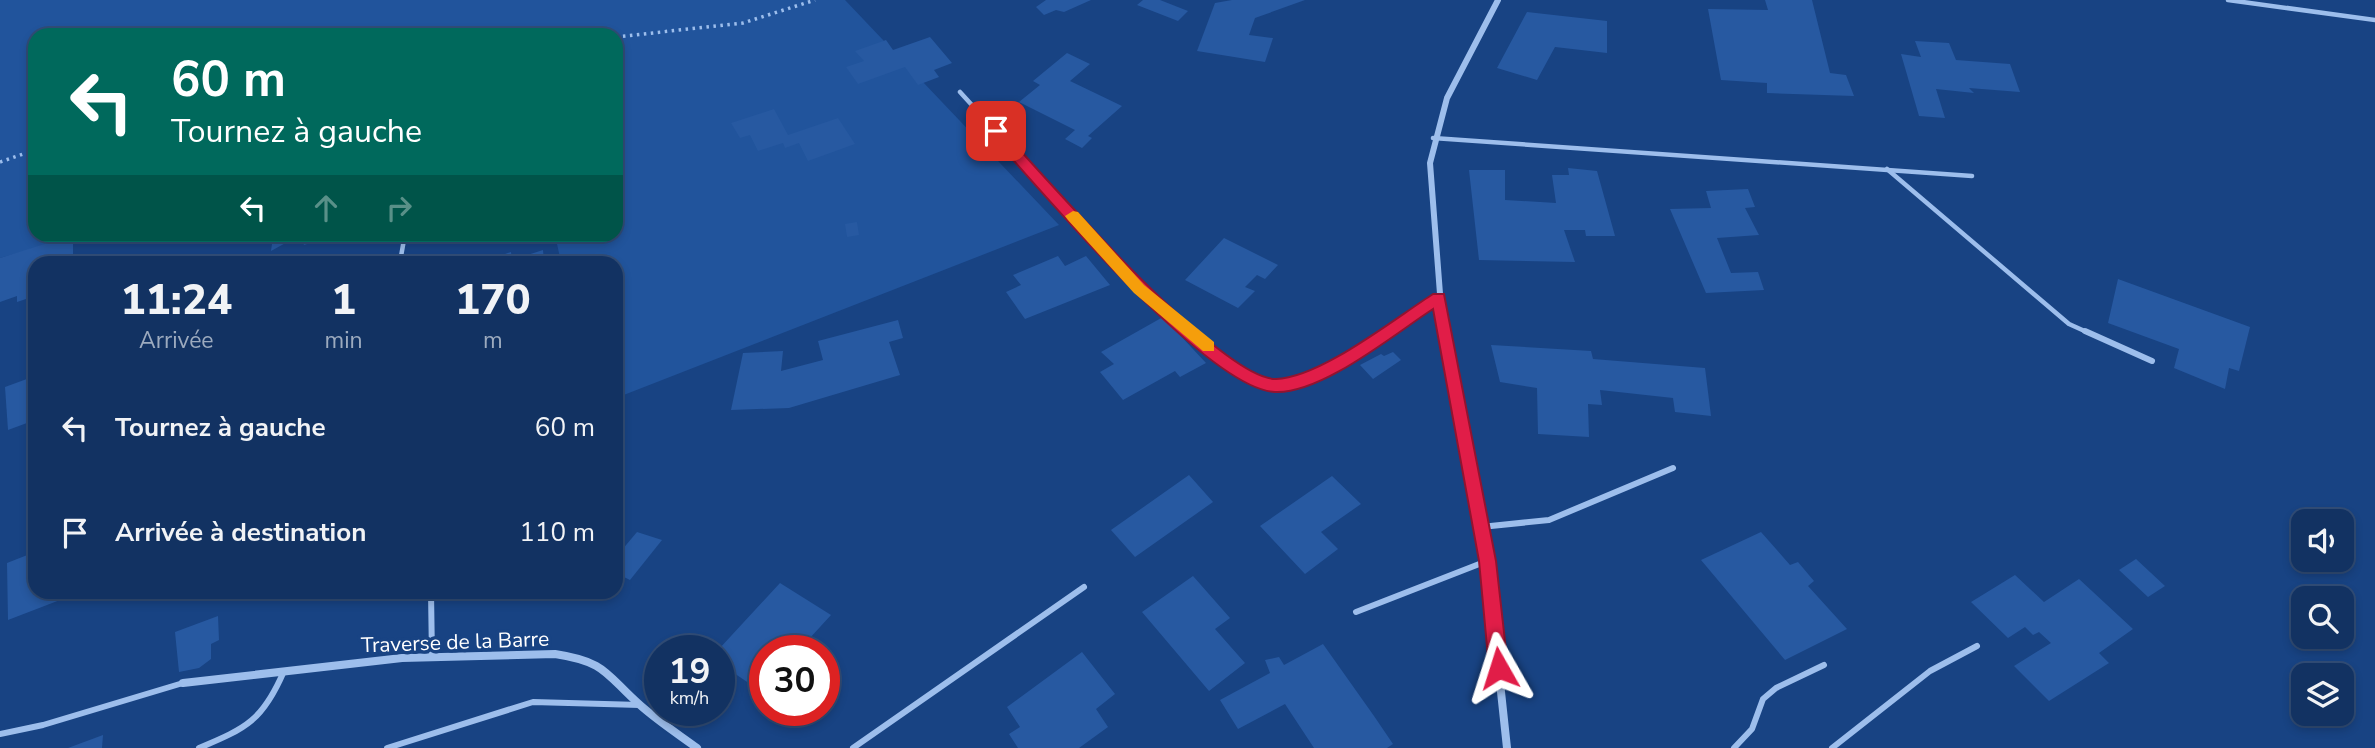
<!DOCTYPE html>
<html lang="fr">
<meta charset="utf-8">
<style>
body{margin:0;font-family:"Nunito Sans",sans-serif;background:#1b3a68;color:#f1f3f6;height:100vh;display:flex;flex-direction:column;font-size:26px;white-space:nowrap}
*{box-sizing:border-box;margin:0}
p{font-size:23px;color:#9caabe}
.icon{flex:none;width:38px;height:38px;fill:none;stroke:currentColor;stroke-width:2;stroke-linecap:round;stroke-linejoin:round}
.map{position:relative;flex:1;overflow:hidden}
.sheet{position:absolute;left:28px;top:256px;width:595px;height:343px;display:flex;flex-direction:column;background:#123262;border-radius:21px;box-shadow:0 4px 10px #0003,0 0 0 2px #314d77}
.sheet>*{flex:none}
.top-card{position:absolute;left:28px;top:28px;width:595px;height:214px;border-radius:21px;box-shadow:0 4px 10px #0003,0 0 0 2px #314d77;background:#00695c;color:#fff;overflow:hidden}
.tools{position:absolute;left:2291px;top:509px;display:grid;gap:14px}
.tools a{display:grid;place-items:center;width:63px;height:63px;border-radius:14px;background:#123262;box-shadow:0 4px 10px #0003,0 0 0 2px #314d77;font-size:35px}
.speed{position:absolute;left:644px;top:635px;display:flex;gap:14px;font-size:35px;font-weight:700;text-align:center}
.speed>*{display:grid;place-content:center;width:91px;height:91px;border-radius:50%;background:#123262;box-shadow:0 4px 10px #0003,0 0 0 2px #314d77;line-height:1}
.speed small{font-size:18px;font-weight:400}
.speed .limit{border:10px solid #d22;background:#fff;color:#111}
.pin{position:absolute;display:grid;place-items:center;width:60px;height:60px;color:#fff;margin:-30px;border-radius:14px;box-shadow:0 4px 10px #0006}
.me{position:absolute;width:77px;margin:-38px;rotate:354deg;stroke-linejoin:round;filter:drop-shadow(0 0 5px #0008)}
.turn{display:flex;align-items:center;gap:24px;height:147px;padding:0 28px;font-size:32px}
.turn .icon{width:91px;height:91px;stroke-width:2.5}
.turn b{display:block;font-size:49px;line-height:60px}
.lanes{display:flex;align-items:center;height:66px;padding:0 28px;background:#0003;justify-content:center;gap:35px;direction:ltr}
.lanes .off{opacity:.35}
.eta{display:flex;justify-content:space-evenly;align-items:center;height:119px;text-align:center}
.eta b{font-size:42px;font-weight:800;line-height:49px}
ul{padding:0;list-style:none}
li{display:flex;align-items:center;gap:21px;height:105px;padding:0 28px}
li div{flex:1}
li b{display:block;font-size:26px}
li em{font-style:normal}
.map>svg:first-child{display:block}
</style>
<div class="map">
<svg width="2375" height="748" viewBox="0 0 2375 748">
<rect width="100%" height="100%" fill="#184383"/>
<path fill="#21549c" d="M0 0H845L1059 225 616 398V262H561L555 235 616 234V35H35V234L81 235 0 258Z"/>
<g fill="#2759a1">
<path d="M1046 0H1091L1064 12 1056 10 1044 15 1036 7Z"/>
<path d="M1143 0H1160L1188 11 1178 21 1137 5Z"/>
<path d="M1232 0H1305L1255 18 1249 35 1273 38 1265 62 1197 51 1215 3Z"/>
<path d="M1765 0H1812L1830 73 1846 75 1854 96 1767 93V83L1721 80 1708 9 1768 10Z"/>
<path d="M1527 12 1607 21V53L1555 47 1537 80 1497 68Z"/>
<path d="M930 37 952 63 934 70 939 77 918 85 905 67 858 84 846 67 864 61 855 51 886 40 893 50Z"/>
<path d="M1915 41 1949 43 1956 60 2010 64 2020 92 1969 88 1974 93 1936 89 1945 118 1919 116 1901 54 1921 57Z"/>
<path d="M1067 53 1090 64 1070 81 1122 106 1088 136 1092 138 1082 148 1065 139 1075 130 1019 102 1040 85 1033 81Z"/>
<path d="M774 109 788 135 838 118 855 144 808 161 799 143 785 148 783 143 758 151 750 135 740 138 731 123Z"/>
<path d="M1568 168 1597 171 1615 236H1586L1585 230H1564L1575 262 1479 260 1469 170H1505V200L1556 203 1552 175H1569Z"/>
<path d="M1748 189 1755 207 1745 208 1759 235 1717 238 1731 273 1758 272 1764 290 1706 293 1670 209 1711 208 1706 191Z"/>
<path d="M857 222 859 235 847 237 845 224Z"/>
<path d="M281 234H335V235L304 245 300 235 271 251 272 244Z"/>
<path d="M73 235V262H35V296L17 302V296L0 302V258Z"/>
<path d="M1224 238 1278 265 1265 279 1257 275 1245 287 1255 291 1238 308 1185 280Z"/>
<path d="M543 250 544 262H482L511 252 512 260Z"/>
<path d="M1058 256 1065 266 1086 256 1110 285 1025 319 1006 292 1021 285 1013 275Z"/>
<path d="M2118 279 2250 327 2239 371 2229 368 2225 389 2174 368 2179 349 2108 323Z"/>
<path d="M1163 317 1206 363 1180 377 1175 371 1123 400 1100 372 1114 364 1101 352Z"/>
<path d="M898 320 903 338 889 342 900 375 789 408 731 410 743 353 783 351 781 371 823 360 818 341Z"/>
<path d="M1491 345 1591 351 1593 359 1705 368 1711 416 1675 412 1673 398 1600 390 1602 405 1588 404 1589 437 1538 434 1537 388 1500 382Z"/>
<path d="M1393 352 1401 360 1373 379 1360 365 1381 354 1384 356Z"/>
<path d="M35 376V420L8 430 5 387Z"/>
<path d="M1189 475 1213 502 1135 557 1111 530Z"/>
<path d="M1332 476 1361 504 1321 532 1338 549 1305 574 1260 526Z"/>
<path d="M637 532 662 540 630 580 616 573V557Z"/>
<path d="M1761 532 1790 565 1798 562 1814 581 1808 586 1847 629 1785 660 1701 560Z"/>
<path d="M35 552V592H61L60 600 8 620 7 563Z"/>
<path d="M2136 559 2165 586 2148 597 2119 570Z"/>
<path d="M2015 575 2044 602 2079 579 2133 629 2099 653 2109 663 2049 701 2014 666 2051 643 2039 632 2033 635 2025 627 2008 638 1971 602Z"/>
<path d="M1193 576 1230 618 1215 629 1245 663 1209 691 1142 612Z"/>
<path d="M780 583 831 615 809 639 805 637 792 651H765L762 692 719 663V649Z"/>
<path d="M218 616 219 640 211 644V659L199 668 179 672 175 632Z"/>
<path d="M1323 644 1374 716 1393 744 1387 748H1314L1285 704 1238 729 1220 700 1270 673 1265 660 1279 657 1284 665Z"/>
<path d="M1082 652 1115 694 1096 709 1108 727 1079 748H1018L1009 734 1020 727 1007 707Z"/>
<path d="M103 735 102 748H68Z"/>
</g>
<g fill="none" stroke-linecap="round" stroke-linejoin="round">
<g stroke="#9dbeec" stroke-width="3.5" stroke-dasharray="2.5 4.5" stroke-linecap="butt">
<path d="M616 37 743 23 815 0"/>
<path d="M0 162 35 150"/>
</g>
<g stroke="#9dbeec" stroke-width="4.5">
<path d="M2228 0 2375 20"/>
<path d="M960 92 1113 260 1190 333"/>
<path d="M1433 138 1972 176"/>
<path d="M1887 169 2069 324 2089 333"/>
<path d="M400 262 405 234"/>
<path d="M1387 333 1438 298"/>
</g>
<g stroke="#9dbeec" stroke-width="6">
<path d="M1188 331C1212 352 1241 379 1274 384 1307 390 1364 349 1390 331"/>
<path d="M2085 331 2152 361"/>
<path d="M1481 527 1549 520 1673 468"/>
<path d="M431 592 432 658"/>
<path d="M1356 612 1487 561"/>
<path d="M0 734 43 725 183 683"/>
<path d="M199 748C247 728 263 720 284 671"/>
<path d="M387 748 533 702 640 705"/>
<path d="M853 748 1084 587"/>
<path d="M1734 748 1752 729 1763 699 1776 688 1824 665"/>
<path d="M1832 748 1930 671 1977 646"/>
</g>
<path stroke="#9dbeec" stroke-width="6" d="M1443 333 1430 163 1447 98 1498 0"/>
<g stroke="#9dbeec" stroke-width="8">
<path d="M1442 331 1487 561 1507 748"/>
<path d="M183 683 402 658 555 654C607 662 605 674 640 705 658 721 678 734 697 748"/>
</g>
</g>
<path fill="#e11d48" stroke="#92132f" stroke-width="2" d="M996 127 1000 128C1043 175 1221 380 1276 379 1320 378 1394 319 1433 294H1444L1496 561 1508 668 1505 674 1499 676 1492 674 1489 668 1479 561 1433 309C1393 335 1322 394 1275 392 1207 389 1040 189 991 135L989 131Z"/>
<path fill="#f59e0b" d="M1073 211 1078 212 1144 285 1214 342V351H1203L1134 293 1068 220 1065 216Z"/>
<g text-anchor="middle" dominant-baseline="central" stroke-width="7" stroke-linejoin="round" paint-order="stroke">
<g font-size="21" fill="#fff" stroke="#184383">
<text transform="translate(455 642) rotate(-2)">Traverse de la Barre</text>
</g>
</g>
</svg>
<div class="tools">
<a><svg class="icon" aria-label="sound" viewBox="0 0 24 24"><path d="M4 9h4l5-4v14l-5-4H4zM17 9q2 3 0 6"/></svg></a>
<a><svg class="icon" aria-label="search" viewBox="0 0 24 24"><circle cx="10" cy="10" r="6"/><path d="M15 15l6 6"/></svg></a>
<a><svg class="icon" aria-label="layers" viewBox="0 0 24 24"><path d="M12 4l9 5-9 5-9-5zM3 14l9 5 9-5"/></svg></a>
</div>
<div class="speed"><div>19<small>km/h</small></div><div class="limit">30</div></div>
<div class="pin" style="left:996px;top:131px;background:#d93025"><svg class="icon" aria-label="arrive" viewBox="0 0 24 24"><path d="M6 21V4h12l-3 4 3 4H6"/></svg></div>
<svg class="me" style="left:1499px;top:668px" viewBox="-20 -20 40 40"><path d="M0-17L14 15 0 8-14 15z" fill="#e11d48" stroke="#fff" stroke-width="4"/></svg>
<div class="top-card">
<div class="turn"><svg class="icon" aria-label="left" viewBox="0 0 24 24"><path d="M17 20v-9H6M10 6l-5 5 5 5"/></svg><div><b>60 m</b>Tournez à gauche</div></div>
<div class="lanes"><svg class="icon" aria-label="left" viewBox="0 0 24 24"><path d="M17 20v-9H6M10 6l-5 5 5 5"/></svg><svg class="icon off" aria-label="ahead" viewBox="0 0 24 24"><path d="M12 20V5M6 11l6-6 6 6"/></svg><svg class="icon off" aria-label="right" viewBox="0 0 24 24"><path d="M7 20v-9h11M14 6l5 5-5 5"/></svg></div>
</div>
<section class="sheet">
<div class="eta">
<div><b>11:24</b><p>Arrivée</p></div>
<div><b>1</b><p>min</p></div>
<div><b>170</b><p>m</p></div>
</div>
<ul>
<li><svg class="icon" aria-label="left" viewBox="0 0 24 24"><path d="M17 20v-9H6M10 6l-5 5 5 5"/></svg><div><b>Tournez à gauche</b></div><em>60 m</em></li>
<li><svg class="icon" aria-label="arrive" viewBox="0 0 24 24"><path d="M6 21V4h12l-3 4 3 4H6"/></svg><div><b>Arrivée à destination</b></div><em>110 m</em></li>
</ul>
</section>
</div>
